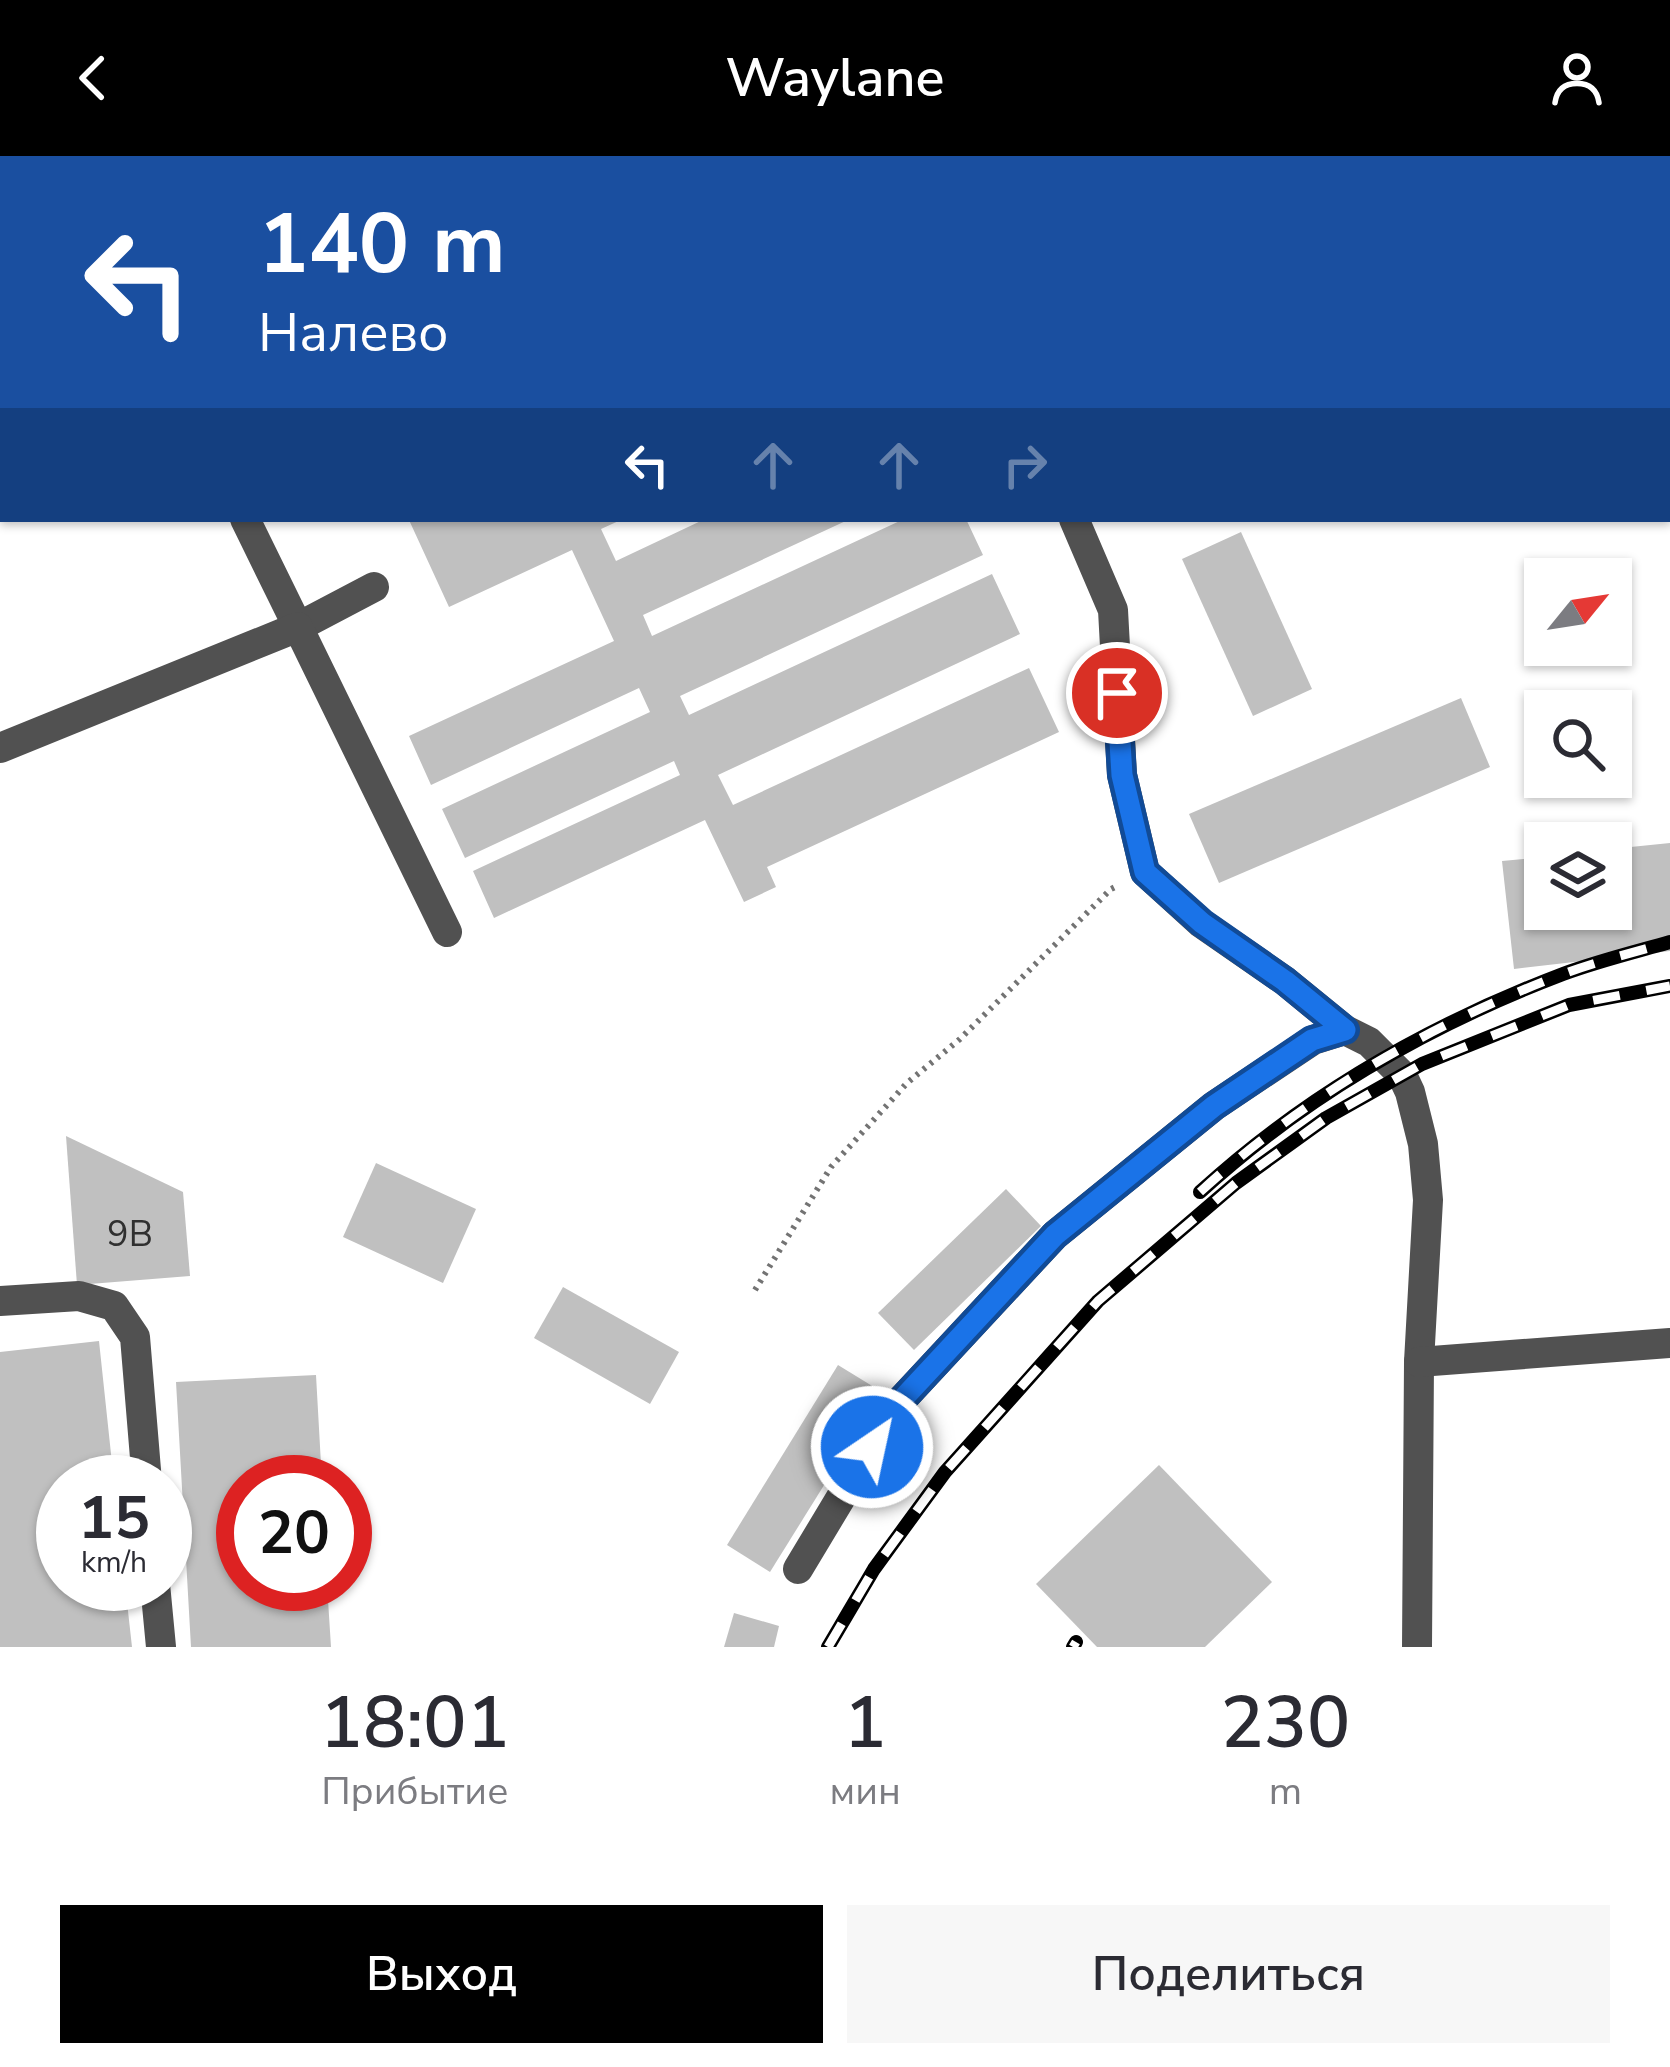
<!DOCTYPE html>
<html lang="ru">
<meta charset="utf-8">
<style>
body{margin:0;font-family:"Nunito Sans",sans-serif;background:#f7f7f7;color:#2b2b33;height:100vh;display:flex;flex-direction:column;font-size:45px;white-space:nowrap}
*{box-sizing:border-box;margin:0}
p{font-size:39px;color:#7c7c81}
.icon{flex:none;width:66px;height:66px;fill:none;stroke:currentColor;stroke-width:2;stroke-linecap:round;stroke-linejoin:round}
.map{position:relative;height:1491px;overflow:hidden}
.sheet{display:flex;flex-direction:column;background:#fff;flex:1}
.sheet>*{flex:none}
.top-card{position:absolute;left:0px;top:0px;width:1671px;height:366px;box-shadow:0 3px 9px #0004;background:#1a4fa0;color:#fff;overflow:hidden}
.needle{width:78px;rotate:60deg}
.controls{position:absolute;left:1524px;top:402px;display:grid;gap:24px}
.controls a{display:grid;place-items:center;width:108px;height:108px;border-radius:0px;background:#fff;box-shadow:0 3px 9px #0004;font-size:60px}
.speed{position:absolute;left:36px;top:1299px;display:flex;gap:24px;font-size:60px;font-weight:700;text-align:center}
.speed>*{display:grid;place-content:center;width:156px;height:156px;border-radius:50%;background:#fff;box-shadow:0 3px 9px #0004;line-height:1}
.speed small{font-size:30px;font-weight:400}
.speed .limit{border:18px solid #d22;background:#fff;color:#111}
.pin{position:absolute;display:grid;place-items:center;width:102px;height:102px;color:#fff;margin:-51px;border:6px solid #fff;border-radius:50%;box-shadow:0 3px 12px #0007}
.me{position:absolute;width:132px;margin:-66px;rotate:34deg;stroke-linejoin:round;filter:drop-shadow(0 0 9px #0008)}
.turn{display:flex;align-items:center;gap:42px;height:252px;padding:0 60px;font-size:54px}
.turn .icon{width:156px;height:156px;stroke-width:2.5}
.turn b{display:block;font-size:84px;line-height:102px}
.lanes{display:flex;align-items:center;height:114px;padding:0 60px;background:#0003;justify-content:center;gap:60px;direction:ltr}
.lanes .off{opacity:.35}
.eta{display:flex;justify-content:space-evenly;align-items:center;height:204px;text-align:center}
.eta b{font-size:72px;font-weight:600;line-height:84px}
.cta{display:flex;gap:24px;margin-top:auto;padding:24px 60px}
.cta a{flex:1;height:138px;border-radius:0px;background:#000;color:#fff;font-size:48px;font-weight:600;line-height:138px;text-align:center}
.cta a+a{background:#f7f7f7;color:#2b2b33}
header{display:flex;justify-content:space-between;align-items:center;height:156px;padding:0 60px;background:#000;color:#fff;font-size:54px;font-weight:600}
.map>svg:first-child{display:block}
</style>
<header><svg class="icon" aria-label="back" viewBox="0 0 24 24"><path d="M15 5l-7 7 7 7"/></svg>Waylane<svg class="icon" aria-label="person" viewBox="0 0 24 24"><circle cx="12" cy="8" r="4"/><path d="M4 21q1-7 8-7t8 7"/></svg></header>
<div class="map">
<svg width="1670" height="1491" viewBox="0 0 1670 1491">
<rect width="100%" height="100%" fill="#fff"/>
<g fill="#c0c0c0">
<path d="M412 363H623L601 373 616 405 705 363H850L643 459 652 480 904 363H966L983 399 680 540 689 559 992 418 1020 478 718 619 733 649 1029 512 1059 576 767 711 776 731 744 746 705 664 494 762 473 715 680 619 674 605 465 702 442 653 650 556 639 532 431 629 409 580 614 485 572 394 449 451 409 364Z"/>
<path d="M1241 376 1312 533 1253 560 1182 403Z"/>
<path d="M1461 542 1490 611 1219 727 1189 658Z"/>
<path d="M1670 687V795L1514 813 1502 705 1545 701V753H1611V693Z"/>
<path d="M66 980 183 1036 190 1120 77 1129Z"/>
<path d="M376 1007 476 1053 443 1127 343 1081Z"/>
<path d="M1006 1033 1041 1070 914 1194 878 1157Z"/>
<path d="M563 1131 679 1196 650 1248 534 1182Z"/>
<path d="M99 1185 114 1326H63V1428H125L132 1491H0V1196Z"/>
<path d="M838 1209 882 1236 770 1416 727 1389Z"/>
<path d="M316 1219 322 1326H243V1428H327L331 1491H191L176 1226Z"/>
<path d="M1159 1309 1272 1426 1205 1491H1097L1036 1428Z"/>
<path d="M734 1457 779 1470 774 1491H724Z"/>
</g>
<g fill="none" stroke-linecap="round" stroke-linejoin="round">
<g stroke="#737373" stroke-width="6" stroke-dasharray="3 6" stroke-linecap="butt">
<path d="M1668 12 1670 11"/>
<path d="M755 1134 831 1011 907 927 960 883 1111 733 1119 729"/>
</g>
<g stroke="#515151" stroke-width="30">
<path d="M68 0 70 3"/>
<path d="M914 0 915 3"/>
<path d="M245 363 298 471 374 431"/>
<path d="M1074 363 1113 454 1122 619 1145 716 1201 767 1285 825 1345 874 1369 886 1402 919 1410 936 1423 988 1428 1044 1419 1206 1417 1491"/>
<path d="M0 592 298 471 447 776"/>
<path d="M0 1145 79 1140 114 1150 135 1181 147 1326"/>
<path d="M1419 1206 1670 1187"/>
<path d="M798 1413 896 1250 1055 1079 1214 950 1313 884 1345 874"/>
<path d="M155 1428 161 1491"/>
</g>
<g stroke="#000" stroke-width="14">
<g id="rail">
<path d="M1200 1036C1306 939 1429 869 1563 818 1598 805 1635 796 1670 786"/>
<path d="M828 1491 874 1413 945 1316 1098 1145 1236 1027 1326 962 1422 908 1569 849 1670 830"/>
<path d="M1073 1491 1076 1486"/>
</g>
</g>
<use href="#rail" stroke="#fff" stroke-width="9" stroke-dasharray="27" stroke-linecap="butt"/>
</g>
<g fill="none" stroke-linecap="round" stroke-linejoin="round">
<g stroke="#114b97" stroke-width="30">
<path id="route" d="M872 1291 896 1250 1055 1079 1214 950 1312 884 1345 874 1285 825 1202 767 1145 716 1122 619 1117 537"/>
</g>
<use href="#route" stroke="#1a73e8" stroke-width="21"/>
</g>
<g text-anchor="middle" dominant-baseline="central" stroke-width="10" stroke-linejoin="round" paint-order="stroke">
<g font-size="36" fill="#303030">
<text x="130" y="1078">9В</text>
</g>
</g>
</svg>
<div class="controls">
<a><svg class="needle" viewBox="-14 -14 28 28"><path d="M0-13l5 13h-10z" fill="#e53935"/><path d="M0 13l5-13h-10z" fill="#7c7c81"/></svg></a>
<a><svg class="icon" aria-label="search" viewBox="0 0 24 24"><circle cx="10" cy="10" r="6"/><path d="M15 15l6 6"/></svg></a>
<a><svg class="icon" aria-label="layers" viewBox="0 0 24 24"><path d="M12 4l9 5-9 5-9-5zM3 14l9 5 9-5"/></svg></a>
</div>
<div class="speed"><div>15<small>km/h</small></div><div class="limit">20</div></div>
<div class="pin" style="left:1117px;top:537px;background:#d93025"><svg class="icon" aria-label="arrive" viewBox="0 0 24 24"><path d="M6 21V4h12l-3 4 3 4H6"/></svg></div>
<svg class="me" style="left:872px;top:1291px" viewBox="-20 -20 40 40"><circle r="17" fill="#1a73e8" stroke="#fff" stroke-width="3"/><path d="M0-11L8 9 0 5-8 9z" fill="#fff"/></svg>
<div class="top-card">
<div class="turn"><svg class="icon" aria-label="left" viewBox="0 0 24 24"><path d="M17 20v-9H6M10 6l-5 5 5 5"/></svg><div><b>140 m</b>Налево</div></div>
<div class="lanes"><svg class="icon" aria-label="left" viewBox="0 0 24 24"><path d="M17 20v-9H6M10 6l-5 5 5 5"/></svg><svg class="icon off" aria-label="ahead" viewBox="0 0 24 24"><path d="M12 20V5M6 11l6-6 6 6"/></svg><svg class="icon off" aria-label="ahead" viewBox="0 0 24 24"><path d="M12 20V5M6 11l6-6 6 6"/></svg><svg class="icon off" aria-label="right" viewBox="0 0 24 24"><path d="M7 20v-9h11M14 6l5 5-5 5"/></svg></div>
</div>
</div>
<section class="sheet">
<div class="eta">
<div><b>18:01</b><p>Прибытие</p></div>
<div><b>1</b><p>мин</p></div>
<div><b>230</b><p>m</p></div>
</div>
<div class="cta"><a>Выход</a><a>Поделиться</a></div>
</section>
